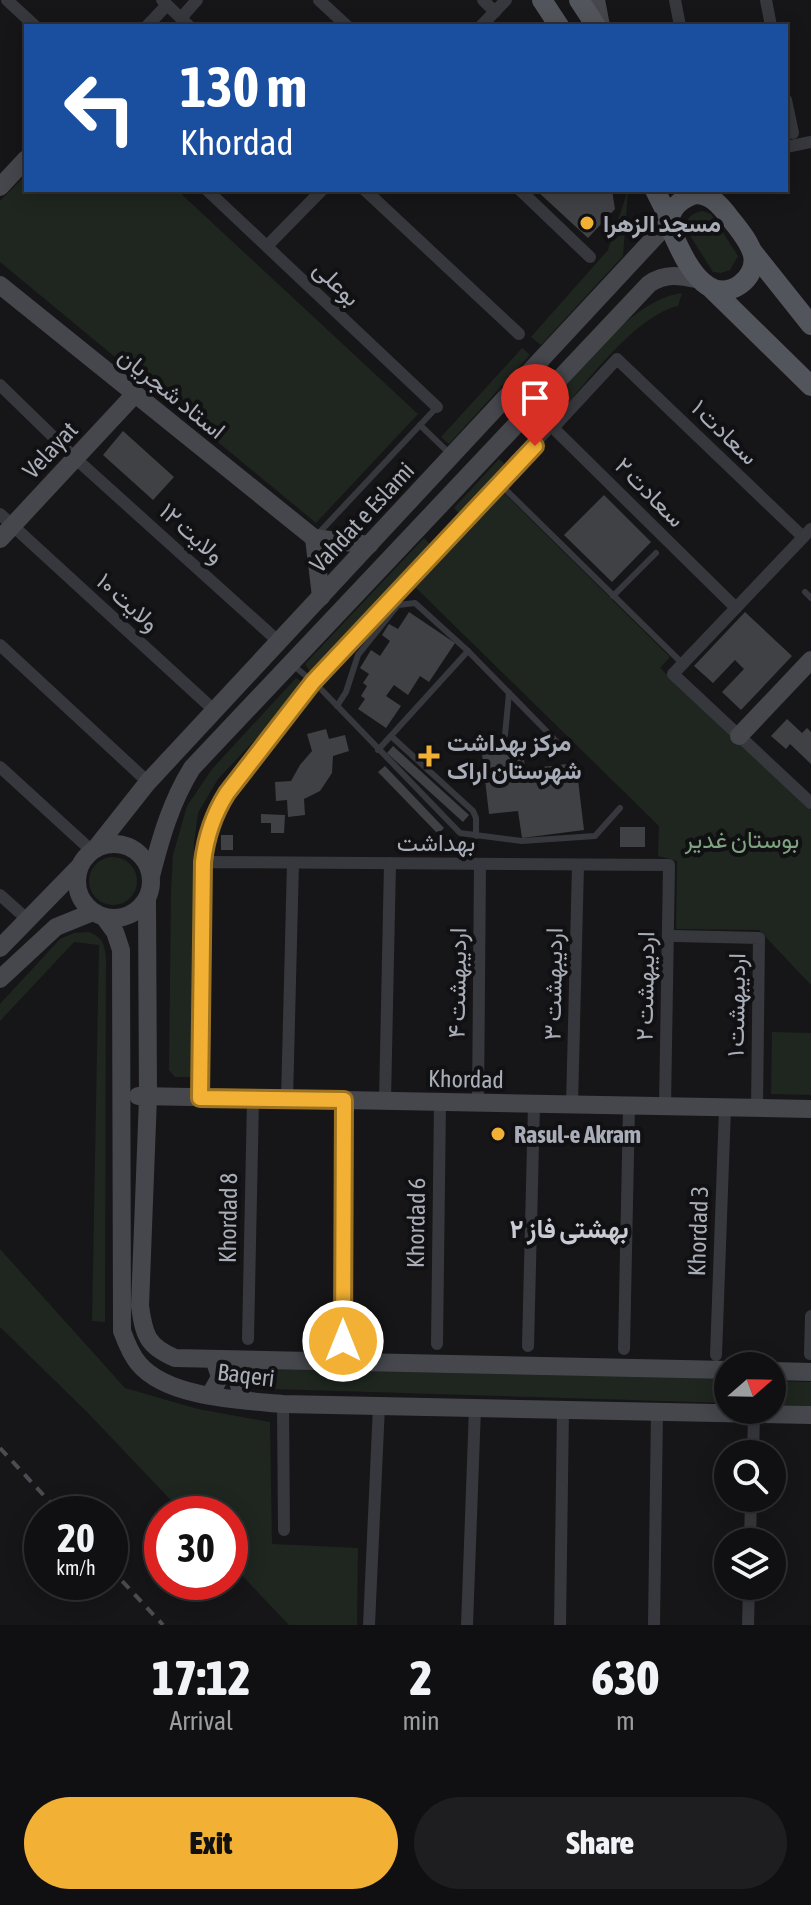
<!DOCTYPE html>
<meta charset="utf-8">
<style>
body{margin:0;font-family:"Asap Condensed",Vazirmatn,sans-serif;background:#1e1e20;color:#f1f3f6;height:100vh;display:flex;flex-direction:column;font-size:30px;white-space:nowrap}
*{box-sizing:border-box;margin:0}
p{font-size:26px;color:#9c9d9f}
.icon{flex:none;width:44px;height:44px;fill:none;stroke:currentColor;stroke-width:2;stroke-linecap:round;stroke-linejoin:round}
.map{position:relative;height:1625px;overflow:hidden}
.sheet{display:flex;flex-direction:column;background:#101012;flex:1}
.sheet>*{flex:none}
.banner{position:absolute;left:24px;top:24px;width:764px;height:168px;border-radius:0px;box-shadow:0 4px 20px #0003,0 0 0 2px #303032;background:#1a4fa0;color:#fff;overflow:hidden}
.needle{width:52px;rotate:70deg}
.fabs{position:absolute;left:714px;top:1352px;display:grid;gap:16px}
.fabs a{display:grid;place-items:center;width:72px;height:72px;border-radius:50%;background:#101012;box-shadow:0 4px 20px #0003,0 0 0 2px #303032;font-size:40px}
.speed{position:absolute;left:24px;top:1496px;display:flex;gap:16px;font-size:40px;font-weight:700;text-align:center}
.speed>*{display:grid;place-content:center;width:104px;height:104px;border-radius:50%;background:#101012;box-shadow:0 4px 20px #0003,0 0 0 2px #303032;line-height:1}
.speed small{font-size:20px;font-weight:400}
.speed .limit{border:12px solid #d22;background:#fff;color:#111}
.pin{position:absolute;display:grid;place-items:center;width:68px;height:68px;color:#fff;margin:-82px -34px;border-radius:50% 50% 50% 0;rotate:-45deg;box-shadow:0 0 8px #0007}
.pin .icon{rotate:45deg}
.me{position:absolute;width:88px;margin:-44px;rotate:0deg;stroke-linejoin:round;filter:drop-shadow(0 0 6px #0008)}
.turn{display:flex;align-items:center;gap:28px;height:168px;padding:0 24px;font-size:36px}
.turn .icon{width:104px;height:104px;stroke-width:2.5}
.turn b{display:block;font-size:56px;line-height:68px}
.eta{display:flex;justify-content:space-evenly;align-items:center;height:136px;text-align:center}
.eta b{font-size:48px;font-weight:800;line-height:56px}
.button{display:flex;gap:16px;margin-top:auto;padding:16px 24px}
.button a{flex:1;height:92px;border-radius:48px;background:#f2b134;color:#111;font-size:32px;font-weight:800;line-height:92px;text-align:center}
.button a+a{background:#1e1e20;color:#f1f3f6}
.map>svg:first-child{display:block}
</style>
<div class="map">
<svg width="811" height="1625" viewBox="0 0 811 1625">
<rect width="100%" height="100%" fill="#161618"/>
<g fill="#1e261f">
<path d="M26 175V190H177L418 414 316 523 0 262V201Z"/>
<path d="M628 190 623 256 541 345 531 337 608 250Z"/>
<path d="M703 211 711 214 738 256 730 270 721 273 713 272 686 229C687 217 691 213 703 211Z"/>
<path d="M682 293 678 306C634 316 583 387 553 421L542 410C577 374 631 299 682 293Z"/>
<path d="M522 348 530 355 449 444 441 437Z"/>
<path d="M499 459 509 468 463 517 454 508Z"/>
<path d="M501 490 670 657 660 668 811 810V985L759 930 676 929 677 861 658 856 659 826 412 584Z"/>
<path d="M424 538 433 547 312 675 305 664Z"/>
<path d="M296 678 307 685 218 779 198 813 194 843 192 1077H175L169 1070 171 891 173 855 187 806 212 769Z"/>
<circle cx="113" cy="881" r="24"/>
<path d="M89 932C103 938 105 945 106 959L105 1322 92 1321 99 945 74 942 0 1021V1004L60 939 74 933Z"/>
<path d="M772 1032 811 1033V1095L771 1094Z"/>
<path d="M0 1249 125 1388 198 1409 270 1422 272 1544 358 1548 357 1625H289L230 1563V1514H184L87 1412 0 1327Z"/>
<path d="M268 1364 728 1379V1403L273 1389 267 1387 259 1378V1372Z"/>
<path d="M772 1381 811 1382V1406L772 1405Z"/>
</g>
<g fill="#404145">
<path d="M536 190H612L615 209 588 238Z"/>
<path d="M123 431 174 477 153 500 103 455Z"/>
<path d="M604 495 651 542 612 582 564 535Z"/>
<path d="M409 612 455 643 429 682 420 676 408 695 394 685 386 696 401 706 386 728 358 709 365 699 361 696 367 686 363 683 369 674 360 668 371 650 380 656 390 641 382 635 389 624 398 629Z"/>
<path d="M745 612 792 656 741 710 722 692 744 669 735 660 713 683 694 666Z"/>
<path d="M787 719 802 733 807 728 811 732V764L790 744 786 749 771 736Z"/>
<path d="M326 729 329 739 345 735 349 751 333 756 332 773 320 791 304 799 305 815 288 817 287 800 276 801 275 782 291 781 300 765 312 751 307 734Z"/>
<path d="M522 740 525 769 576 763 584 830 522 838 518 811 489 814 481 745Z"/>
<path d="M393 746 469 815 463 822 387 753Z"/>
<path d="M385 766 444 828 438 834 378 772Z"/>
<path d="M261 814 285 815 284 833H271V823H261Z"/>
<rect x="620" y="827" width="25" height="20"/>
<rect x="221" y="835" width="12" height="15"/>
</g>
<g fill="none" stroke-linecap="round" stroke-linejoin="round">
<g stroke="#37383d" stroke-width="6">
<path d="M420 425 449 453"/>
<path d="M500 484 683 664"/>
<path d="M316 536 437 407"/>
<path d="M805 592 811 598"/>
<path d="M613 596 656 553"/>
<path d="M294 666 317 685 460 833 522 841 595 836 620 808"/>
<path d="M337 706 346 692 358 655 398 605 415 603 468 651 558 743"/>
<path d="M505 735 509 693"/>
<path d="M391 736 473 811 476 818V836"/>
<path d="M378 750 468 651"/>
<path d="M203 862 209 829 216 811 313 682 553 428"/>
</g>
<g stroke="#37383d" stroke-width="12">
<path d="M7 0 35 26"/>
<path d="M162 0 189 26"/>
<path d="M319 0 347 26"/>
<path d="M483 0 495 12"/>
<path d="M675 0 680 26"/>
<path d="M766 0 771 26"/>
<path d="M181 18 197 0"/>
<path d="M147 26 167 5"/>
<path d="M481 26 506 0"/>
<path d="M786 100 793 133"/>
<path d="M786 147 811 142"/>
<path d="M207 190 437 407"/>
<path d="M365 190 519 334"/>
<path d="M520 190 590 257"/>
<path d="M267 246 322 190"/>
<path d="M0 385 75 458 279 642"/>
<path d="M532 407 736 608"/>
<path d="M553 428 617 359 803 537"/>
<path d="M0 514 215 711"/>
<path d="M811 529 673 674 811 803"/>
<path d="M0 645 148 782"/>
<path d="M0 767 92 851"/>
<path d="M0 895 28 920"/>
<path d="M675 936 759 938 757 1108"/>
<path d="M200 1098 203 862 669 865 665 1107"/>
<path d="M287 1099 293 863"/>
<path d="M385 1101 390 863"/>
<path d="M478 1103 480 864"/>
<path d="M572 1105 578 865"/>
<path d="M248 1339 253 1099"/>
<path d="M343 1341 344 1100"/>
<path d="M437 1344 440 1102"/>
<path d="M528 1346 534 1104"/>
<path d="M624 1349 629 1106"/>
<path d="M810 1354 811 1316"/>
<path d="M716 1355 725 1108"/>
<path d="M283 1404 284 1530"/>
<path d="M753 1454 754 1414"/>
<path d="M750 1542 751 1498"/>
<path d="M369 1625 379 1406"/>
<path d="M467 1625 475 1408"/>
<path d="M560 1625 563 1410"/>
<path d="M654 1625 657 1412"/>
<path d="M748 1625 749 1586"/>
</g>
<g stroke="#45474d" stroke-width="18">
<path d="M596 0 601 26"/>
<path d="M0 187 26 159"/>
<path d="M0 285 314 538"/>
<path d="M314 538 321 597"/>
<path d="M314 538 369 545"/>
<path d="M0 539 135 394"/>
<path d="M739 736 811 660"/>
<circle cx="114" cy="881" r="37"/>
<path d="M95 849 148 782 668 223"/>
<path d="M151 876C161 837 171 802 192 768L649 284C666 272 682 276 701 280"/>
<path d="M147 900 148 1097 140 1306C144 1335 147 1346 175 1358L728 1370"/>
<path d="M104 917 115 932 121 950 122 1331C126 1342 131 1355 139 1364 168 1398 241 1400 283 1404L811 1415"/>
<path d="M0 948 79 867"/>
<path d="M0 979 56 927 93 912"/>
<path d="M138 1096 811 1109"/>
<path d="M772 1371 811 1372"/>
<path d="M210 1395 220 1377 214 1359"/>
<path d="M245 1400C236 1384 236 1375 247 1360"/>
</g>
<g stroke="#53555c" stroke-width="20">
<path d="M542 0 559 26"/>
<path d="M579 0 596 26"/>
<path d="M655 190 669 218"/>
<path d="M695 194C711 194 720 205 730 218 738 228 750 242 753 255 758 278 729 300 708 286 689 274 677 243 668 223 672 207 679 200 695 194Z"/>
<path d="M752 251 811 325"/>
<path d="M712 289 811 386"/>
</g>
<g stroke="#4a4c52" stroke-width="4" stroke-dasharray="10 8" stroke-linecap="butt">
<path d="M0 1448 61 1514"/>
<path d="M110 1568 163 1625"/>
</g>
</g>
<g fill="none" stroke-linecap="round" stroke-linejoin="round">
<g stroke="#9d7322" stroke-width="20">
<path id="route" d="M343 1341 344 1100 200 1098 203 862C206 836 213 815 227 793L313 682 535 446"/>
</g>
<use href="#route" stroke="#f2b134" stroke-width="14"/>
</g>
<g fill="#f2b134" stroke="#111113" stroke-width="3">
<circle cx="587" cy="223" r="8"/>
<path d="M425 744h8v8h8v8h-8v8h-8v-8h-8v-8h8z"/>
<circle cx="498" cy="1134" r="8"/>
</g>
<g text-anchor="middle" dominant-baseline="central" stroke-width="8" stroke-linejoin="round" paint-order="stroke">
<g font-size="24" font-weight="bold" fill="#a8adb8" stroke="#111113" text-anchor="start">
<text x="603" y="223">مسجد الزهرا</text>
<text x="447" y="742">مرکز بهداشت<tspan x="447" dy="28">شهرستان اراک</tspan></text>
<text x="514" y="1134">Rasul-e Akram</text>
</g>
<g font-size="24" fill="#a8adb8" stroke="#111113">
<text transform="translate(337 283) rotate(44)">بوعلی</text>
<text transform="translate(172 393) rotate(39)">استاد شجریان</text>
<text transform="translate(725 432) rotate(44)">سعادت ۱</text>
<text transform="translate(50 450) rotate(-47)">Velayat</text>
<text transform="translate(650 492) rotate(45)">سعادت ۲</text>
<text transform="translate(362 517) rotate(-47)">Vahdat e Eslami</text>
<text transform="translate(192 533) rotate(42)">ولایت ۱۲</text>
<text transform="translate(128 602) rotate(42)">ولایت ۱۰</text>
<text x="436" y="842">بهداشت</text>
<text transform="translate(457 983) rotate(-89)">اردیبهشت ۴</text>
<text transform="translate(553 984) rotate(-89)">اردیبهشت ۳</text>
<text transform="translate(645 986) rotate(-89)">اردیبهشت ۲</text>
<text transform="translate(736 1005) rotate(-89)">اردیبهشت ۱</text>
<text transform="translate(466 1079) rotate(1)">Khordad</text>
<text transform="translate(228 1218) rotate(-89)">Khordad 8</text>
<text transform="translate(416 1223) rotate(-89)">Khordad 6</text>
<text transform="translate(698 1231) rotate(-88)">Khordad 3</text>
<text transform="translate(246 1375) rotate(7)">Baqeri</text>
</g>
<g font-size="24" fill="#7fa381" stroke="#111113">
<text x="742" y="839">بوستان غدیر</text>
</g>
<g font-size="26" font-weight="bold" fill="#c9ccd4" stroke="#111113">
<text x="569" y="1229">بهشتی فاز ۲</text>
</g>
</g>
</svg>
<div class="fabs">
<a><svg class="needle" viewBox="-14 -14 28 28"><path d="M0-13l5 13h-10z" fill="#e53935"/><path d="M0 13l5-13h-10z" fill="#9c9d9f"/></svg></a>
<a><svg class="icon" aria-label="search" viewBox="0 0 24 24"><circle cx="10" cy="10" r="6"/><path d="M15 15l6 6"/></svg></a>
<a><svg class="icon" aria-label="layers" viewBox="0 0 24 24"><path d="M12 4l9 5-9 5-9-5zM3 14l9 5 9-5"/></svg></a>
</div>
<div class="speed"><div>20<small>km/h</small></div><div class="limit">30</div></div>
<div class="pin" style="left:535px;top:446px;background:#d93025"><svg class="icon" aria-label="arrive" viewBox="0 0 24 24"><path d="M6 21V4h12l-3 4 3 4H6"/></svg></div>
<svg class="me" style="left:343px;top:1341px" viewBox="-20 -20 40 40"><circle r="17" fill="#f2b134" stroke="#fff" stroke-width="3"/><path d="M0-11L8 9 0 5-8 9z" fill="#fff"/></svg>
<div class="banner">
<div class="turn"><svg class="icon" aria-label="left" viewBox="0 0 24 24"><path d="M17 20v-9H6M10 6l-5 5 5 5"/></svg><div><b>130 m</b>Khordad</div></div>
</div>
</div>
<section class="sheet">
<div class="eta">
<div><b>17:12</b><p>Arrival</p></div>
<div><b>2</b><p>min</p></div>
<div><b>630</b><p>m</p></div>
</div>
<div class="button"><a>Exit</a><a>Share</a></div>
</section>
